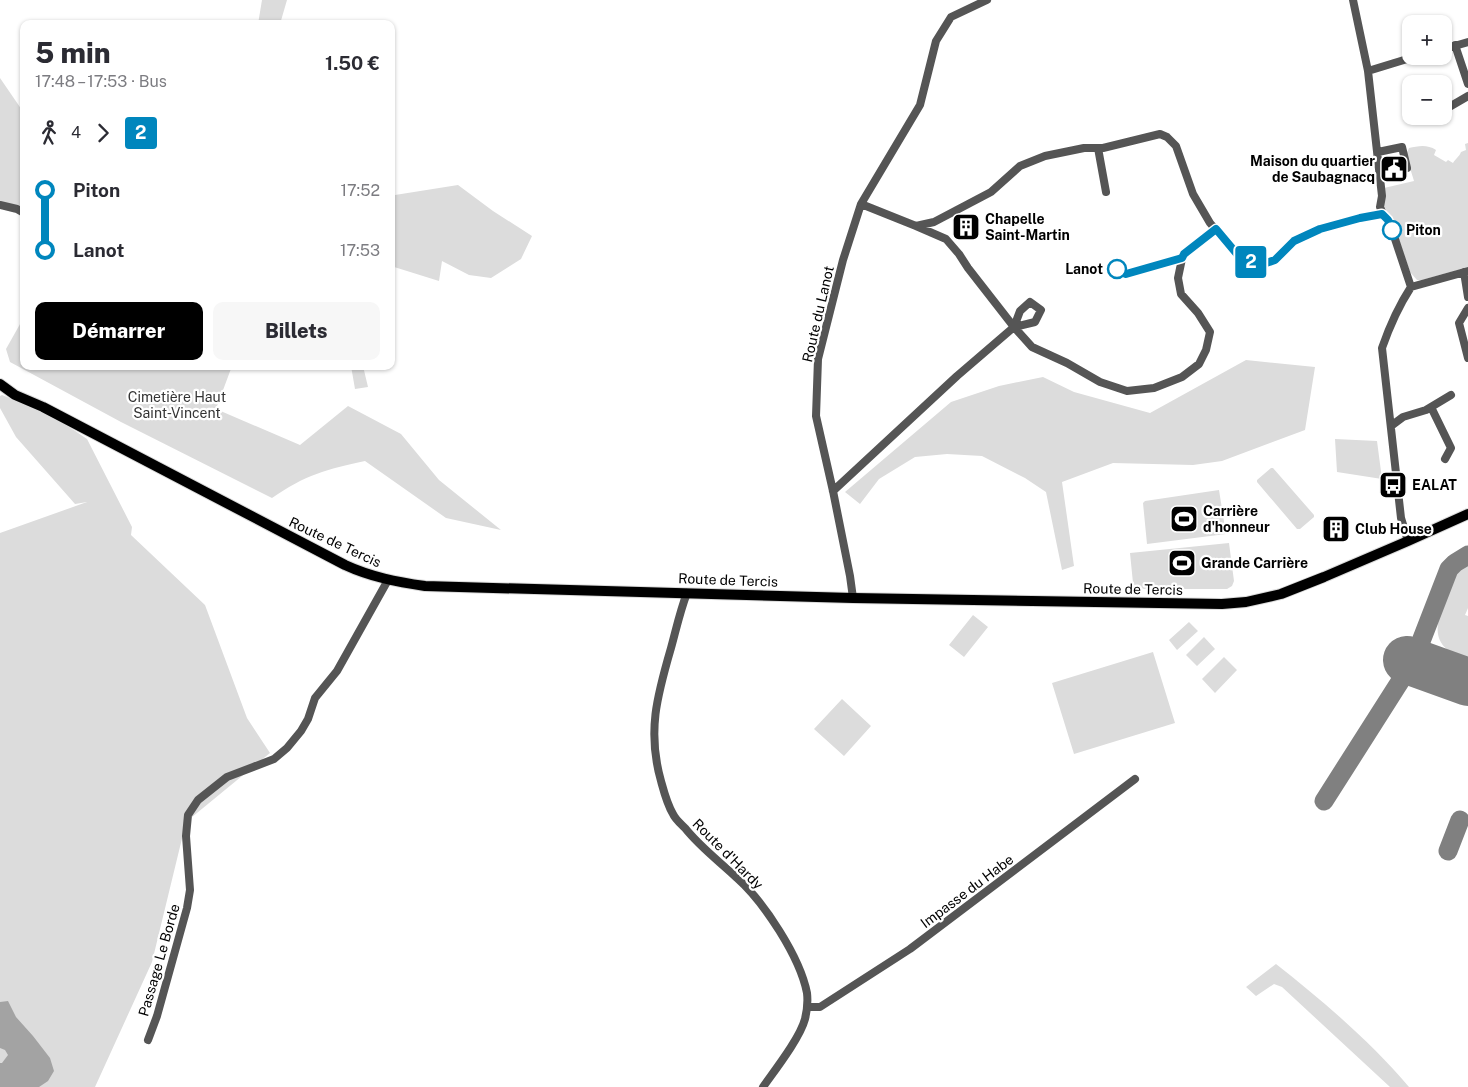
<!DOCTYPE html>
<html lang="fr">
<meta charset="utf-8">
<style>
body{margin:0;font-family:"Public Sans",sans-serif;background:#f7f7f7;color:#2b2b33;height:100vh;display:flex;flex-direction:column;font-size:19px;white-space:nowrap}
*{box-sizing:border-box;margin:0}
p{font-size:16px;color:#7c7c81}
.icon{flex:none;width:28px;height:28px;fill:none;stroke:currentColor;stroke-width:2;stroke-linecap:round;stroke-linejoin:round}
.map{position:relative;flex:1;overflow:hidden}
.sheet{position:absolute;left:20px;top:20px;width:375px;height:350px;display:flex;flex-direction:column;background:#fff;border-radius:10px;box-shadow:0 1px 4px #0004}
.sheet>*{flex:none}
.badge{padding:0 10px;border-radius:4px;font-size:18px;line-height:32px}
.controls{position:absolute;left:1402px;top:15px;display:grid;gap:10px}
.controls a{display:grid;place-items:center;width:50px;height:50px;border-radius:10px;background:#fff;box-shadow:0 1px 4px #0004;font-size:25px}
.map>.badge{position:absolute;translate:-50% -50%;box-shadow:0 0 0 2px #fff}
.legs{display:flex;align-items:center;gap:8px;height:55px;padding:0 15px;font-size:16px}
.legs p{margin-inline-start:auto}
.head{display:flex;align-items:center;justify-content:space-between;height:85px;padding:0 15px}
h1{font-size:28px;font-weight:800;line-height:38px}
.action{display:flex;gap:10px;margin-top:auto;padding:10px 15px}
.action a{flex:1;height:58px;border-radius:10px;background:#000;color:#fff;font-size:20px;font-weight:800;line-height:58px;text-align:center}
.action a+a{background:#f7f7f7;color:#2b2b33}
ul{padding:0 15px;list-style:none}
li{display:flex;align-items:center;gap:18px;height:60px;font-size:19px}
li i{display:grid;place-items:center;width:8px;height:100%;margin:0 6px;background:currentColor}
li i::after{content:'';width:12px;height:12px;margin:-6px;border:4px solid;border-radius:50%;background:#fff}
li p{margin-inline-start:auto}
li:first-child i{background:linear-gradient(#0000 50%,currentColor 0)}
li:last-child i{background:linear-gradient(currentColor 50%,#0000 0)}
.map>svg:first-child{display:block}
</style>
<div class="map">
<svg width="1468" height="1087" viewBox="0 0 1468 1087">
<rect width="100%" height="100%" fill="#fff"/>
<path fill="#dcdcdc" d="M262 0H287L280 24H258Z
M0 78 24 113V213L0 205Z
M1468 143V267L1422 280H1417L1410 272 1391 218 1383 211 1384 188 1414 181 1406 155 1409 148C1418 146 1427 144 1436 150L1434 155 1446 162 1448 160 1453 163C1456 158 1459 157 1461 152L1466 150 1465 144Z
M458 185 493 211 532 236 521 259 491 278 469 275 442 261 439 281 391 266V194L395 195Z
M24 317V366H232L216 409 300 445 348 406 401 434 439 480 501 530 446 518 365 461C327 469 305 475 272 498L121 422 10 362 6 349Z
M1246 360 1315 367 1305 430 1222 461 1193 465 1113 463 1062 482 1074 566 1062 570 1046 492 1025 478 982 456 947 454 915 457 879 479 860 504 845 492 951 402 999 386 1043 377 1074 392 1150 413Z
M351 366H363L368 387 355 389Z
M2 395 50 414 87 439 132 527 131 535 205 605 247 718 270 753 186 822 152 962 95 1087H0V533L87 502 75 504 16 437 0 408V396Z
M1335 439 1377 441 1382 479 1337 472Z
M1271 468H1273L1314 515V517L1300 529H1297L1257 482V480Z
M1219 490 1226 534 1147 544 1143 503 1145 501Z
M1229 543 1234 581 1232 586 1227 589H1144L1135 586 1133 583 1130 553Z
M1468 563V608L1465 615 1468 616V660C1447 652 1433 644 1439 618L1456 571Z
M973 615 988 627 964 657 949 645Z
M1189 622 1198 631 1177 650 1169 640Z
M1204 637 1215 649 1197 666 1186 655Z
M1153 652 1175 723 1074 754 1052 683Z
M1224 657 1237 670 1215 693 1202 679Z
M842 699 871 726 844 756 814 729Z
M1276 964C1323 1001 1370 1041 1409 1087H1390L1282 987 1274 984 1256 996 1246 987Z"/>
<path fill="#a3a3a3" d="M8 1001 16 1017 33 1036 50 1058 54 1071 48 1081 39 1087H0V1063H2L8 1055 5 1050 0 1048V1002Z"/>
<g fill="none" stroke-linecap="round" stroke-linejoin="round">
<path stroke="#808080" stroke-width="19" d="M1443 672C1431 667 1416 665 1418 649L1449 569 1455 563 1468 555
M1324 801 1401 680
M1448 851 1460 820"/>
<path stroke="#808080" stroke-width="48" d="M1407 660 1468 682"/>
<defs>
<path id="major" d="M0 384 15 395 43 407 345 565C371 577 397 582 425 586L853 598 1222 604 1246 602 1281 594 1324 577 1408 541 1468 514"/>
</defs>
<use href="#major" stroke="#dbdbdb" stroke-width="12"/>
<path stroke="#555" stroke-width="8" d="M1353 0 1368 71 1382 196 1380 207 1383 214 1388 220 1392 230 1411 287
M1455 45 1468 84
M1444 49 1468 42
M1368 71 1417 56
M1444 110 1468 96
M1417 116 1425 120 1434 116
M1098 148 1106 192
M1378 152 1402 147 1407 168
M861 204 916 226 934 222 991 192 1020 166 1045 156 1084 148H1103L1160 134 1167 137 1176 146 1193 194 1210 223 1242 260 1260 265 1275 260 1293 241 1320 229 1360 218 1383 214
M0 205 17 209 24 213
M916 226 946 239 959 254 968 268 1014 327 1035 322 1041 310 1030 302 1020 311 1014 327
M1464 272 1468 297
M1411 287 1468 271
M1468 308 1459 323 1468 358
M1431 407 1451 448 1445 459
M1391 426 1403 417 1426 410 1451 395
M833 491 957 376 1014 327 1032 347 1067 363 1100 382 1127 391 1154 388 1182 377 1199 364 1206 350 1210 332 1198 313 1181 294 1178 278 1183 254 1215 229
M1408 541 1401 518 1382 348C1390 325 1398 307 1411 287
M687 593C680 611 676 630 671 648 657 696 647 732 661 781 664 792 667 804 673 814 675 819 681 824 685 828 700 847 719 861 737 878 764 902 800 957 807 993 808 1002 807 1011 805 1019 800 1038 775 1070 763 1087
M853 598 850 576 833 491 816 416 818 359 843 260 861 204 920 105 936 41 951 17 987 0
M807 1007H820L910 949 1135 779
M148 1040 157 1016 187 908 190 890 186 836 188 815 198 800 227 777 274 759 287 748 301 731 308 719 315 698 337 671 388 580"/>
<use href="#major" stroke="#000" stroke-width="10"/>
</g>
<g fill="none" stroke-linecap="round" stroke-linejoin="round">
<defs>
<path id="line-1" d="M1117 269 1121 272 1126 274 1182 258 1184 254 1216 229 1242 260 1260 265 1275 260 1294 241 1320 229 1360 218 1382 214 1388 220 1392 230"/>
</defs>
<use href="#line-1" stroke="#fff" stroke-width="11"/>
<use href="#line-1" stroke="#0086bd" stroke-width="8"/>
</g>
<defs>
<symbol id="civic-square" viewBox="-11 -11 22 22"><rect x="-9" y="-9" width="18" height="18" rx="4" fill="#000" stroke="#fff"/><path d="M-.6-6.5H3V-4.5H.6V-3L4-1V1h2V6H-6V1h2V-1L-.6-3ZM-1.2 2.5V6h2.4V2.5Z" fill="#fff"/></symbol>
<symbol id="building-square" viewBox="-11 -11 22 22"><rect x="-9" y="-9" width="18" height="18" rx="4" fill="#000" stroke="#fff"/><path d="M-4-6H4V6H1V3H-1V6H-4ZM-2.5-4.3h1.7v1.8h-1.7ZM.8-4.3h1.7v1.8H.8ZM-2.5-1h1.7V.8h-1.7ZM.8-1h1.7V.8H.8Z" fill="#fff"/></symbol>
<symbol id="bus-square" viewBox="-11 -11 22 22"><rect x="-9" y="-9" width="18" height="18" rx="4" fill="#000" stroke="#fff"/><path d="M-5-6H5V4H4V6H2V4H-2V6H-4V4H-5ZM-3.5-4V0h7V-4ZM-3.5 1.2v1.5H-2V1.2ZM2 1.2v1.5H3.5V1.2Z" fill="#fff"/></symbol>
<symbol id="stadium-square" viewBox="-11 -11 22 22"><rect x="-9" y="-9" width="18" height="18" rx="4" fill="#000" stroke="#fff"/><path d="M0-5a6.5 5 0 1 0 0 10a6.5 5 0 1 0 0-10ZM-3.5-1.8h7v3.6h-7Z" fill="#fff"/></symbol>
</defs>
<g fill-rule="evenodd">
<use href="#civic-square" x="1378" y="153" width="32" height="32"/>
<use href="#building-square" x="950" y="211" width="32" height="32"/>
<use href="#bus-square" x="1377" y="469" width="32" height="32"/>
<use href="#stadium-square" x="1168" y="503" width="32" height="32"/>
<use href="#building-square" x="1320" y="513" width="32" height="32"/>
<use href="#stadium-square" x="1166" y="547" width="32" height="32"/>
</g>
<g fill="#fff" stroke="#0086bd" stroke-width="2.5">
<circle cx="1392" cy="230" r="9"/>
<circle cx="1117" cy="269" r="9"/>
</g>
<g text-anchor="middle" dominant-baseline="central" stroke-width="4.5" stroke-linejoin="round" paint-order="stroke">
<g font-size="14" font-weight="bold" fill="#000" stroke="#fff" text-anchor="start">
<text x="1375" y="161" text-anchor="end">Maison du quartier<tspan x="1375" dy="16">de Saubagnacq</tspan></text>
<text x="985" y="219">Chapelle<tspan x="985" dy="16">Saint-Martin</tspan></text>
<text x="1412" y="485">EALAT</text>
<text x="1203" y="511">Carrière<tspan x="1203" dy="16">d'honneur</tspan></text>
<text x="1355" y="529">Club House</text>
<text x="1201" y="563">Grande Carrière</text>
</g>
<g font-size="14" font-weight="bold" fill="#000" stroke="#fff" text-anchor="start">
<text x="1406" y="230">Piton</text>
<text x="1103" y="269" text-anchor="end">Lanot</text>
</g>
<g font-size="14" fill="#000" stroke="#fff">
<text transform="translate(818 314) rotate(-77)">Route du Lanot</text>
<text transform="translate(335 542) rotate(25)">Route de Tercis</text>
<text transform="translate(728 580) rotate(2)">Route de Tercis</text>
<text transform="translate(1133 589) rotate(1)">Route de Tercis</text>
<text transform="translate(728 854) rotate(45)">Route d'Hardy</text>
<text transform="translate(967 891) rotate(-37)">Impasse du Habe</text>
<text transform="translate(159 960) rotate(-74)">Passage Le Borde</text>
</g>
<g font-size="14" fill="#333" stroke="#fff">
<text x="177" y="397">Cimetière Haut<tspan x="177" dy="16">Saint-Vincent</tspan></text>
</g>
</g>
</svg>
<div class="controls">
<a>+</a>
<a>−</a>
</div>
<b class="badge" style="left:1251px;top:262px;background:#0086bd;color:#fff">2</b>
<section class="sheet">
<div class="head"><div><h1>5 min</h1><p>17:48 – 17:53 · Bus</p></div><b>1.50 €</b></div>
<div class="legs"><svg class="icon" aria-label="walk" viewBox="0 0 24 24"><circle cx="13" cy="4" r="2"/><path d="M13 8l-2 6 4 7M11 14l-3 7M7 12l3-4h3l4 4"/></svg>4<svg class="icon" aria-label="forward" viewBox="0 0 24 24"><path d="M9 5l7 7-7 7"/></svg><b class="badge" style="background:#0086bd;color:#fff">2</b></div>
<ul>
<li><i style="color:#0086bd"></i><b>Piton</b><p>17:52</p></li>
<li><i style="color:#0086bd"></i><b>Lanot</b><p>17:53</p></li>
</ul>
<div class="action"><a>Démarrer</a><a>Billets</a></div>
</section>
</div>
